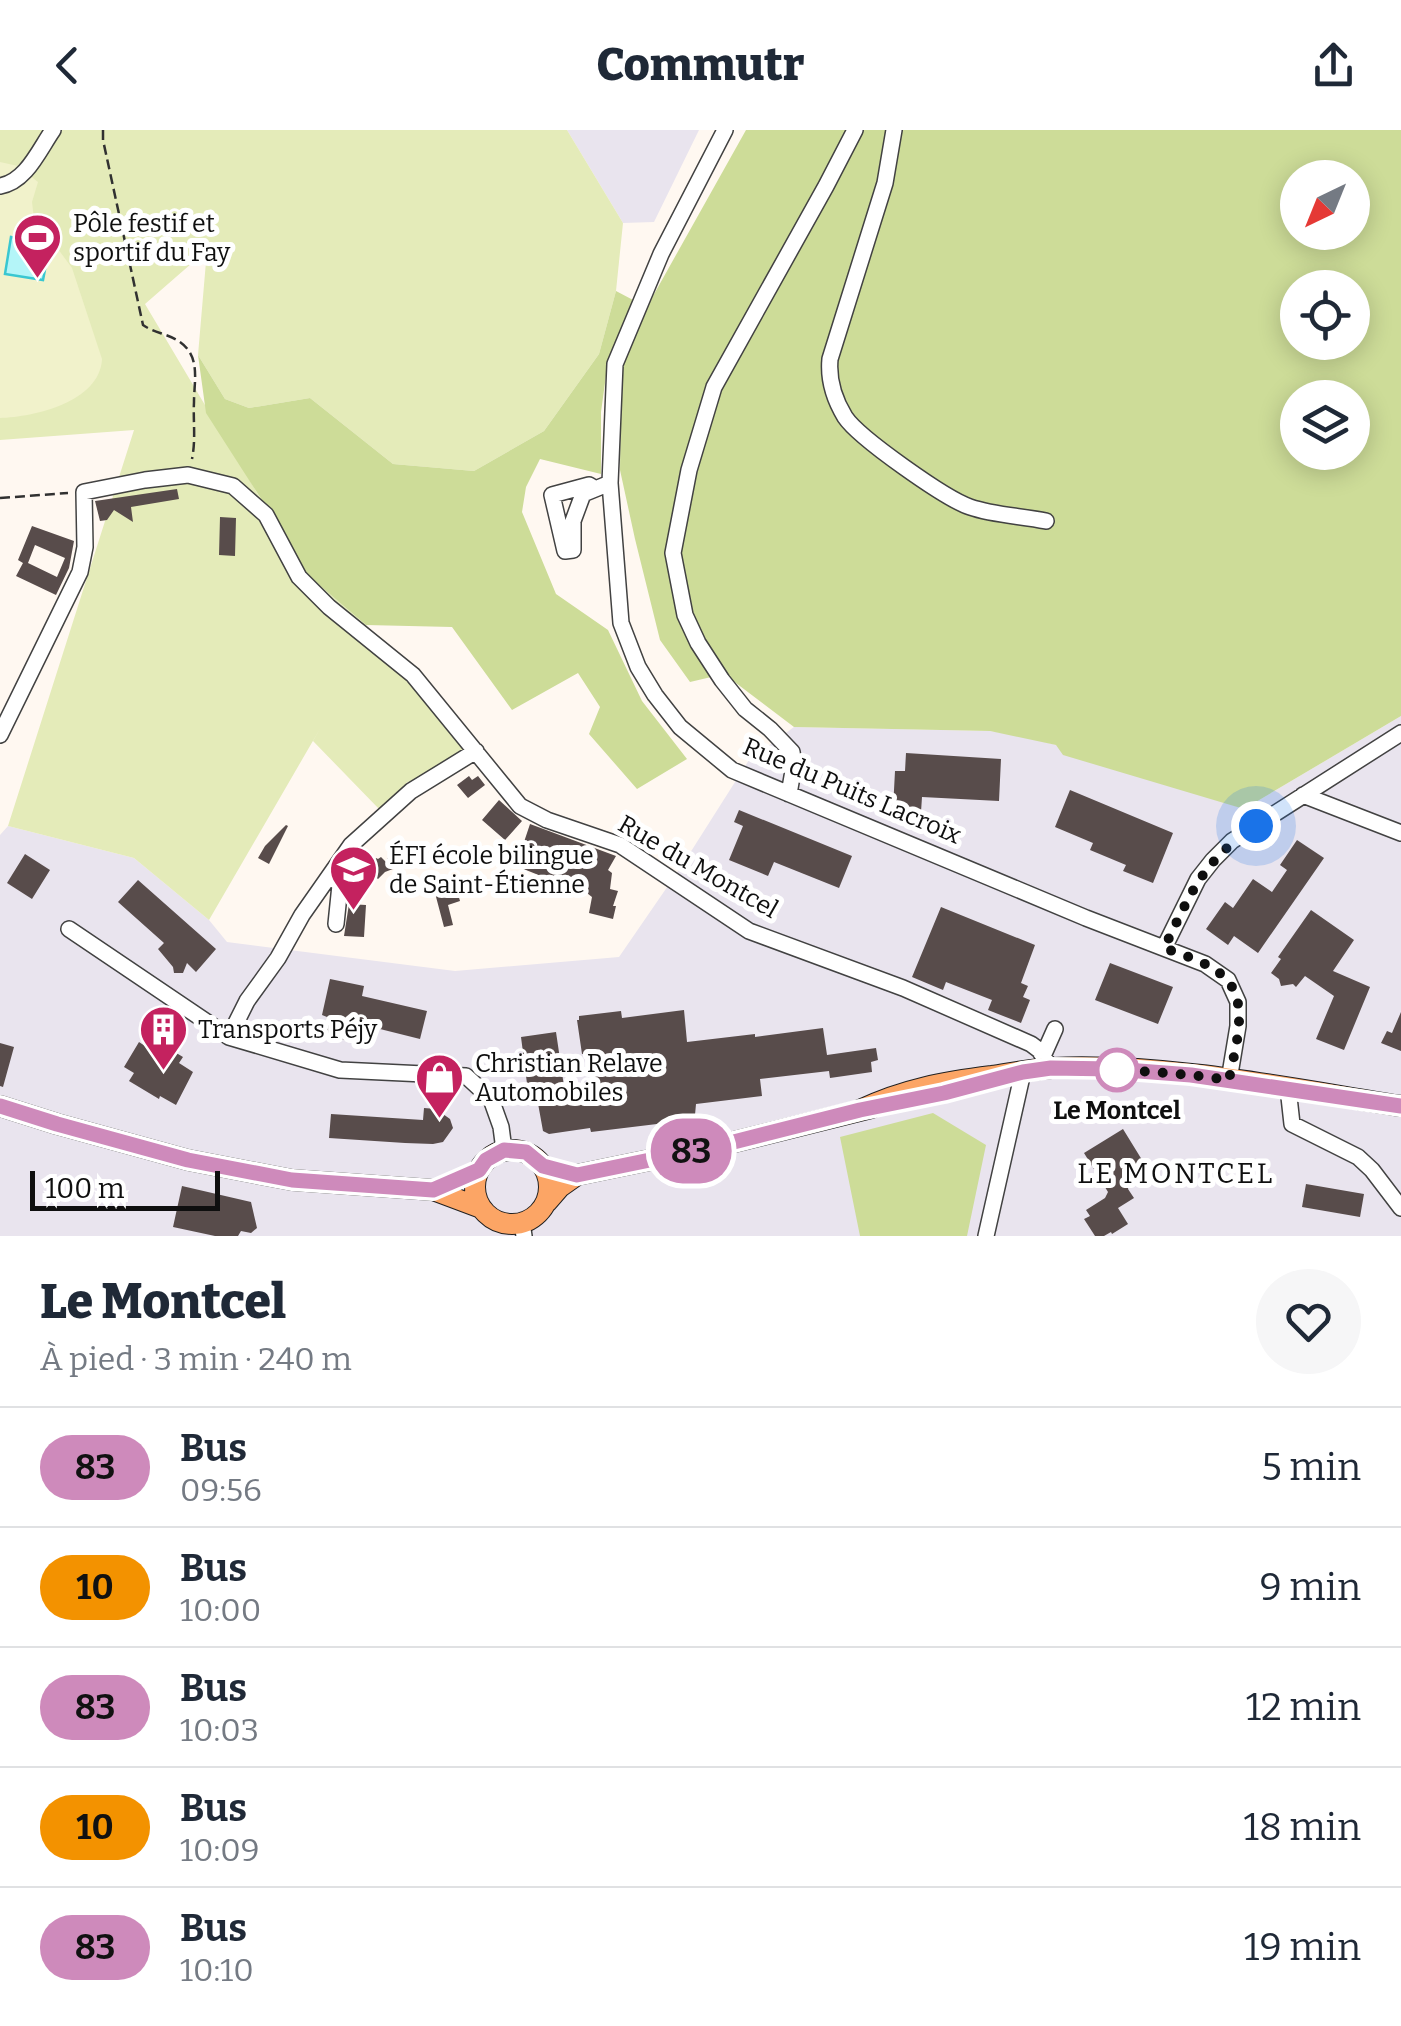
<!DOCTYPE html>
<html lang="fr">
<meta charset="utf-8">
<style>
body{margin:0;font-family:Bitter,serif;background:#f6f6f7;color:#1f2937;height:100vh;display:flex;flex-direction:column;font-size:38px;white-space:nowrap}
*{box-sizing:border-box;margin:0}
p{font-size:32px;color:#747a83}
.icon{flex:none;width:55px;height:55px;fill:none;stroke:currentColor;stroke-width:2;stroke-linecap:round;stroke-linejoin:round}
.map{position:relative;height:1106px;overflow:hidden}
.details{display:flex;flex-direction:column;background:#fff;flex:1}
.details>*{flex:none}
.badge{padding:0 20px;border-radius:32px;font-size:35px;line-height:65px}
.needle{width:65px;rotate:223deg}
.buttons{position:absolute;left:1280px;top:30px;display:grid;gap:20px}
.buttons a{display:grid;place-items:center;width:90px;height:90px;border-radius:50%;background:#fff;box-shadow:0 5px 25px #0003;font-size:50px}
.scale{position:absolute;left:30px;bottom:25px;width:190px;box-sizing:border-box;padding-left:10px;border:5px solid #0f0f0f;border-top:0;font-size:28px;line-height:35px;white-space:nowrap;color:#0f0f0f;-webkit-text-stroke:8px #fff;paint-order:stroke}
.you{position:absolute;width:50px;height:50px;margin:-25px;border:8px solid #fff;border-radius:50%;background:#1a73e8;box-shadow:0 0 0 15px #1a73e833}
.map>.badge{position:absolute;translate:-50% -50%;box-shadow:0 0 0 5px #fff}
.round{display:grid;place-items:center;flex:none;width:105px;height:105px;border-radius:52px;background:#f6f6f7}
.head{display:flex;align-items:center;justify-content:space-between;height:170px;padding:0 40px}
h1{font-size:48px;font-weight:800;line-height:75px}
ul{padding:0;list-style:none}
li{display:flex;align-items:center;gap:30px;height:120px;padding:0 40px;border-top:2px solid #e0e1e3}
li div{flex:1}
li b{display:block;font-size:38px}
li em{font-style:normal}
li .badge{min-width:110px;font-weight:700;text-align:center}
header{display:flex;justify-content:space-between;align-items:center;height:130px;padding:0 40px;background:#fff;font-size:45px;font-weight:800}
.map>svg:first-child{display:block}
</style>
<header><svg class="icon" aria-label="back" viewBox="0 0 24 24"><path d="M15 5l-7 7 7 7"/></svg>Commutr<svg class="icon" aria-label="share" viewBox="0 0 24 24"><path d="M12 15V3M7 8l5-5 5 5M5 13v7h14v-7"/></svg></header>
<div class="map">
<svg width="1401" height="1106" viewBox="0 0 1401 1106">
<rect width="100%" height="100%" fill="#fff8f1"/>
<path fill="#e9e4ee" d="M567 0H699L654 92 623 93Z
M1401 586V1106H0V705L8 696 134 728 209 790 227 812 455 841 619 827 683 734 749 630 794 597 990 601 1022 606 1056 615 1244 679Z"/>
<path fill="#e4ebb9" d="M0 0H567L623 93 616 161 599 224 544 301 474 341 393 334 310 268 249 278 225 269 198 225 207 120 145 174 304 442 366 495 379 510 400 543 427 571 466 621 419 651 407 652 404 658 380 680 313 611 321 597 209 790 134 728 8 696 134 300 0 310Z"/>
<path fill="#cddc98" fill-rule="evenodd" d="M746 0H1401V586L1244 679 1063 625 1056 615 990 601 794 597 724 544 690 552 660 510 635 409 620 340 621 234 653 166ZM1298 48H1352V102H1298ZM1298 158H1352V212H1298ZM1298 268H1352V322H1298Z
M616 161 635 171 608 231 601 282V344L540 329 526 357 522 382 556 464 608 500 642 571 687 629 637 659 589 604 600 577 578 543 512 580 452 497 366 495 304 442 265 375 206 283 198 225 225 269 249 278 310 268 393 334 474 341 544 301 599 224Z
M933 983 986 1015 967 1106H860L840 1007Z"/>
<path fill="#f1f2cb" d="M0 32 18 36 38 52 32 72 34 89 40 102 58 119 72 138 102 229C100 272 34 287 0 288Z"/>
<path fill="#b4f5f8" stroke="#39c7d1" stroke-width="2.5" d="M11 107 50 113 43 150 5 144Z"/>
<path fill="#584c4b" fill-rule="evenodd" d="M177 359 179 369 131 377 133 392 114 380 107 390 100 391 95 371Z
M220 387 236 388 235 426 219 425Z
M32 396 74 411 69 438 56 465 16 446 23 433 18 430ZM35 415 65 428 57 447 28 433Z
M906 623 1001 629 999 671 922 667 921 682H914L913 687 893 679 895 641H905Z
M469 646 472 650 478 646 485 655 468 668 457 655Z
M1070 660 1173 703 1153 753 1123 741 1126 735 1090 720 1093 713 1055 697Z
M499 670 522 691 505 710 482 690Z
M739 680 852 726 839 758 774 732 768 746 729 730 743 696 734 692Z
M530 694 616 726 608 740 612 743 610 759 618 761 613 776H616L613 789 589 783 592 767 583 760V757L552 746H541L516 736Z
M286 695 288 696 269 734 258 728 265 716Z
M1297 710 1324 728 1258 823 1234 806 1228 815 1206 799 1225 772 1233 778 1253 749 1272 762 1287 740 1280 735Z
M392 719 393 722 399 720 403 731 397 733 398 737 385 742 378 749 367 739 376 728 378 729 381 727 386 732Z
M25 724 50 740 32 769 7 753Z
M138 750 216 819 196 842 187 833 183 843H174L173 837 158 819 164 813 118 772Z
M456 757 460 771 448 775 453 795 444 797 435 763Z
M349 774 366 775 364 807 344 806Z
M941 777 1035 815 1021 853 1028 856 1023 867 1030 870 1021 893 988 880 992 870 946 852 943 860 912 847Z
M1311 780 1354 810 1333 841 1370 857 1344 920 1316 909 1334 866 1305 846 1296 857 1293 854 1281 856 1279 849 1271 843 1281 829 1278 827Z
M1110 833 1173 857 1158 894 1095 870Z
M330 849 364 856 362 866 427 881 420 909 356 893 352 912 323 905 327 887 322 885Z
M684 880 687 912 755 904V907L823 898 827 925 876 918 878 930 871 932 872 942 830 948 829 941 760 949 762 966 696 974 695 985 690 990 591 1002 590 998 549 1004 543 1001 537 968 529 969 521 907 556 902 565 963 576 962V967L595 965 590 923 582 924 577 890H579V886L621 881 622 888Z
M1401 882V921L1381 913 1387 901 1392 903Z
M153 909 183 927 179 933 193 942 176 975 160 966 159 969 129 951 134 943 124 937 139 912 148 918Z
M0 913 14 917 3 957 0 956Z
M424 978 436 979 450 989 453 998 443 1012 433 1014 405 1013 329 1008 331 984 423 990Z
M1123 999 1147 1038 1130 1049 1128 1059 1134 1068 1118 1078 1128 1094 1112 1104 1111 1102 1104 1106H1095L1084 1089 1090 1086 1086 1080 1105 1068 1108 1062 1084 1023Z
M1306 1054 1364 1064 1360 1087 1302 1077Z
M182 1056 251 1072 257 1098 251 1103 241 1101 238 1106H215L173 1097Z"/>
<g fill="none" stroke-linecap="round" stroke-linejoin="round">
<defs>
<path id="minor" d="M725 0 661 124 615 234 610 353 621 493 638 537 655 565 680 597 732 640 1086 788 1205 834 1228 850 1238 872V896L1229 950
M894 0 885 53 830 229C828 250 834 269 845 287 859 308 946 369 970 377 993 385 1021 386 1046 391
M0 56C26 52 39 20 53 0
M594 358 589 355 552 365 565 421 573 420V391L583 364 610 353
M0 605 80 442 85 417 84 362 145 350 188 345 233 356 266 385 299 447 329 477 413 545 520 676 547 690 620 715 749 801 903 858 1031 914 1039 920 1051 938
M789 664 794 635 792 622 770 599 745 579 722 550 698 513 685 485 673 423 689 340 714 257 826 56 855 0
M1303 665 1401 703
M330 745 340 755 336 794
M69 799 229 907 340 940 466 946 491 969 501 997 504 1020
M1164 818 1198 749 1213 730 1232 711 1401 603
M229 907 247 871 278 828 302 785 351 715 411 661 476 621
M1043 926 1055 899
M1288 958 1292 994 1358 1027 1372 1040 1401 1078
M522 1093 524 1106
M986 1106 1023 942"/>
<path id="major" d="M0 976 57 994 188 1030 292 1050 433 1060 481 1078
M860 980C904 959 944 952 992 946 1012 943 1032 939 1052 938 1167 933 1288 958 1401 976
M475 1057a37 37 0 1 1 74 0a37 37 0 1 1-74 0Z
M547 1072 560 1057 577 1045 718 1016 871 978"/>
</defs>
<use href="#minor" stroke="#424242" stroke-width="18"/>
<use href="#major" stroke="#202020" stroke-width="22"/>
<path stroke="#313131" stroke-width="2.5" stroke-dasharray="10 5" stroke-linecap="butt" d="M103 0V10L143 195C154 203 169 204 180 212 201 227 194 251 194 272 193 292 196 309 192 329
M0 368 68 363"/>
<use href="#minor" stroke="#fff" stroke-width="15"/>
<use href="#major" stroke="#fca565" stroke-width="20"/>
</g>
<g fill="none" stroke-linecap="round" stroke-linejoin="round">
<defs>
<path id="line" d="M0 976 57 994 188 1030 292 1050 433 1060 479 1040 486 1030 504 1020 526 1022 543 1036 577 1045 718 1016 860 980 944 963 1023 942 1051 938 1113 939 1191 945 1401 976"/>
</defs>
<use href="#line" stroke="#fff" stroke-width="22"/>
<use href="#line" stroke="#ce8abb" stroke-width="15"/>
<path stroke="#0f0f0f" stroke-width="10" stroke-dasharray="0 18" d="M1117 940 1113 939 1191 945 1229 950C1234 921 1250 876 1227 850 1212 833 1185 826 1164 818 1192 762 1201 732 1256 696"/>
</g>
<defs>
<symbol id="stadium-pin" viewBox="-11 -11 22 30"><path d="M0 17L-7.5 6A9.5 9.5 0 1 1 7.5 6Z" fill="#c4225f" stroke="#fff"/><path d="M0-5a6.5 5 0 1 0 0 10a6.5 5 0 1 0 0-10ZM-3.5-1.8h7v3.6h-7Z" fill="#fff"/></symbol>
<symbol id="school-pin" viewBox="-11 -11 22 30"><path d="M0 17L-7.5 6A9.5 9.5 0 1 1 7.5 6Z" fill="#c4225f" stroke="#fff"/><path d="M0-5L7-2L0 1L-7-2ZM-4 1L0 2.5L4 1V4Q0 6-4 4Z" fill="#fff"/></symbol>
<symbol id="building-pin" viewBox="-11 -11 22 30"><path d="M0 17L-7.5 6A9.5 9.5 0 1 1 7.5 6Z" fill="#c4225f" stroke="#fff"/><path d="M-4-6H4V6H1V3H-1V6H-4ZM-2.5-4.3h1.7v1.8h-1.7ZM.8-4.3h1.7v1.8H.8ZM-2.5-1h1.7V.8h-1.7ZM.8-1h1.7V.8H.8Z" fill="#fff"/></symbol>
<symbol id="shop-pin" viewBox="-11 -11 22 30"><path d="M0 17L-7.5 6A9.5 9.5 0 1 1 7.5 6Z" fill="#c4225f" stroke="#fff"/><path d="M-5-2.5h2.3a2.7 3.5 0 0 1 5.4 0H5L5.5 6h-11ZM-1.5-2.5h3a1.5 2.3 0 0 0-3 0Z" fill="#fff"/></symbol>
</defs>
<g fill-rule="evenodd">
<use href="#stadium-pin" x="10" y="80" width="55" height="75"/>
<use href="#school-pin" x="326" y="712" width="55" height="75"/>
<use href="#building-pin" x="136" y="872" width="55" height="75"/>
<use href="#shop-pin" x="412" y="920" width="55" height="75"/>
</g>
<circle fill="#fff" stroke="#ce8abb" stroke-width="5" cx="1117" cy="940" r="20"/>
<g text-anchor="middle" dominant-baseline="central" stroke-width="10" stroke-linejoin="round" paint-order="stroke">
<g font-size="25" fill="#0f0f0f" stroke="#fff" text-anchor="start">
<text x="73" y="94">Pôle festif et<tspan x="73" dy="29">sportif du Fay</tspan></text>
<text x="389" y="726">ÉFI école bilingue<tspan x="389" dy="29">de Saint-Étienne</tspan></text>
<text x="198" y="900">Transports Péjy</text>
<text x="475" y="934">Christian Relave<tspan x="475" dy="29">Automobiles</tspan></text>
</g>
<g font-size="25" fill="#0f0f0f" stroke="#fff">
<text transform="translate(852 661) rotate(23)">Rue du Puits Lacroix</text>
<text transform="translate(698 737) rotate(30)">Rue du Montcel</text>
</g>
<g font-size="25" font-weight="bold" fill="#0f0f0f" stroke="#fff">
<text x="1117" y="981">Le Montcel</text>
</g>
<g font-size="28" letter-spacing="2.5" fill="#0f0f0f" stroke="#fff">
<text x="1176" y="1043">LE MONTCEL</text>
</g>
</g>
</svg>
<div class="buttons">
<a><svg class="needle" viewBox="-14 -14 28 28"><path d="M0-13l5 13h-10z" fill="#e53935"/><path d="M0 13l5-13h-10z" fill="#747a83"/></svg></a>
<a><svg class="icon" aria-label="locate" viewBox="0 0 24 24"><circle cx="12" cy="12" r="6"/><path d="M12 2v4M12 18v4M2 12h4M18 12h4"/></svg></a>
<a><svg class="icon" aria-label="layers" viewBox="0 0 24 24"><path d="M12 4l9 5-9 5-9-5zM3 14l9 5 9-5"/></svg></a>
</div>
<div class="scale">100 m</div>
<div class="you" style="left:1256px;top:696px"></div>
<b class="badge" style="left:691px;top:1021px;background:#ce8abb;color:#111">83</b>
</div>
<section class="details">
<div class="head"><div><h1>Le Montcel</h1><p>À pied · 3 min · 240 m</p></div><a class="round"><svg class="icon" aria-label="heart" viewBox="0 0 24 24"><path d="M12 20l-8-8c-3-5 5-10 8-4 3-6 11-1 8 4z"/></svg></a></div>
<ul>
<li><span class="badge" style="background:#ce8abb;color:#111">83</span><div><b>Bus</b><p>09:56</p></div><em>5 min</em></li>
<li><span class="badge" style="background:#f39200;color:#111">10</span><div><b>Bus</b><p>10:00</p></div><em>9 min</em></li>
<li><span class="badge" style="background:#ce8abb;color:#111">83</span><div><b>Bus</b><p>10:03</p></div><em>12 min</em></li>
<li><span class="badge" style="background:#f39200;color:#111">10</span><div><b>Bus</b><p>10:09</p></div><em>18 min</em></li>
<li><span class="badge" style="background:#ce8abb;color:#111">83</span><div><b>Bus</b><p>10:10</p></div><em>19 min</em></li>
</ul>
</section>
